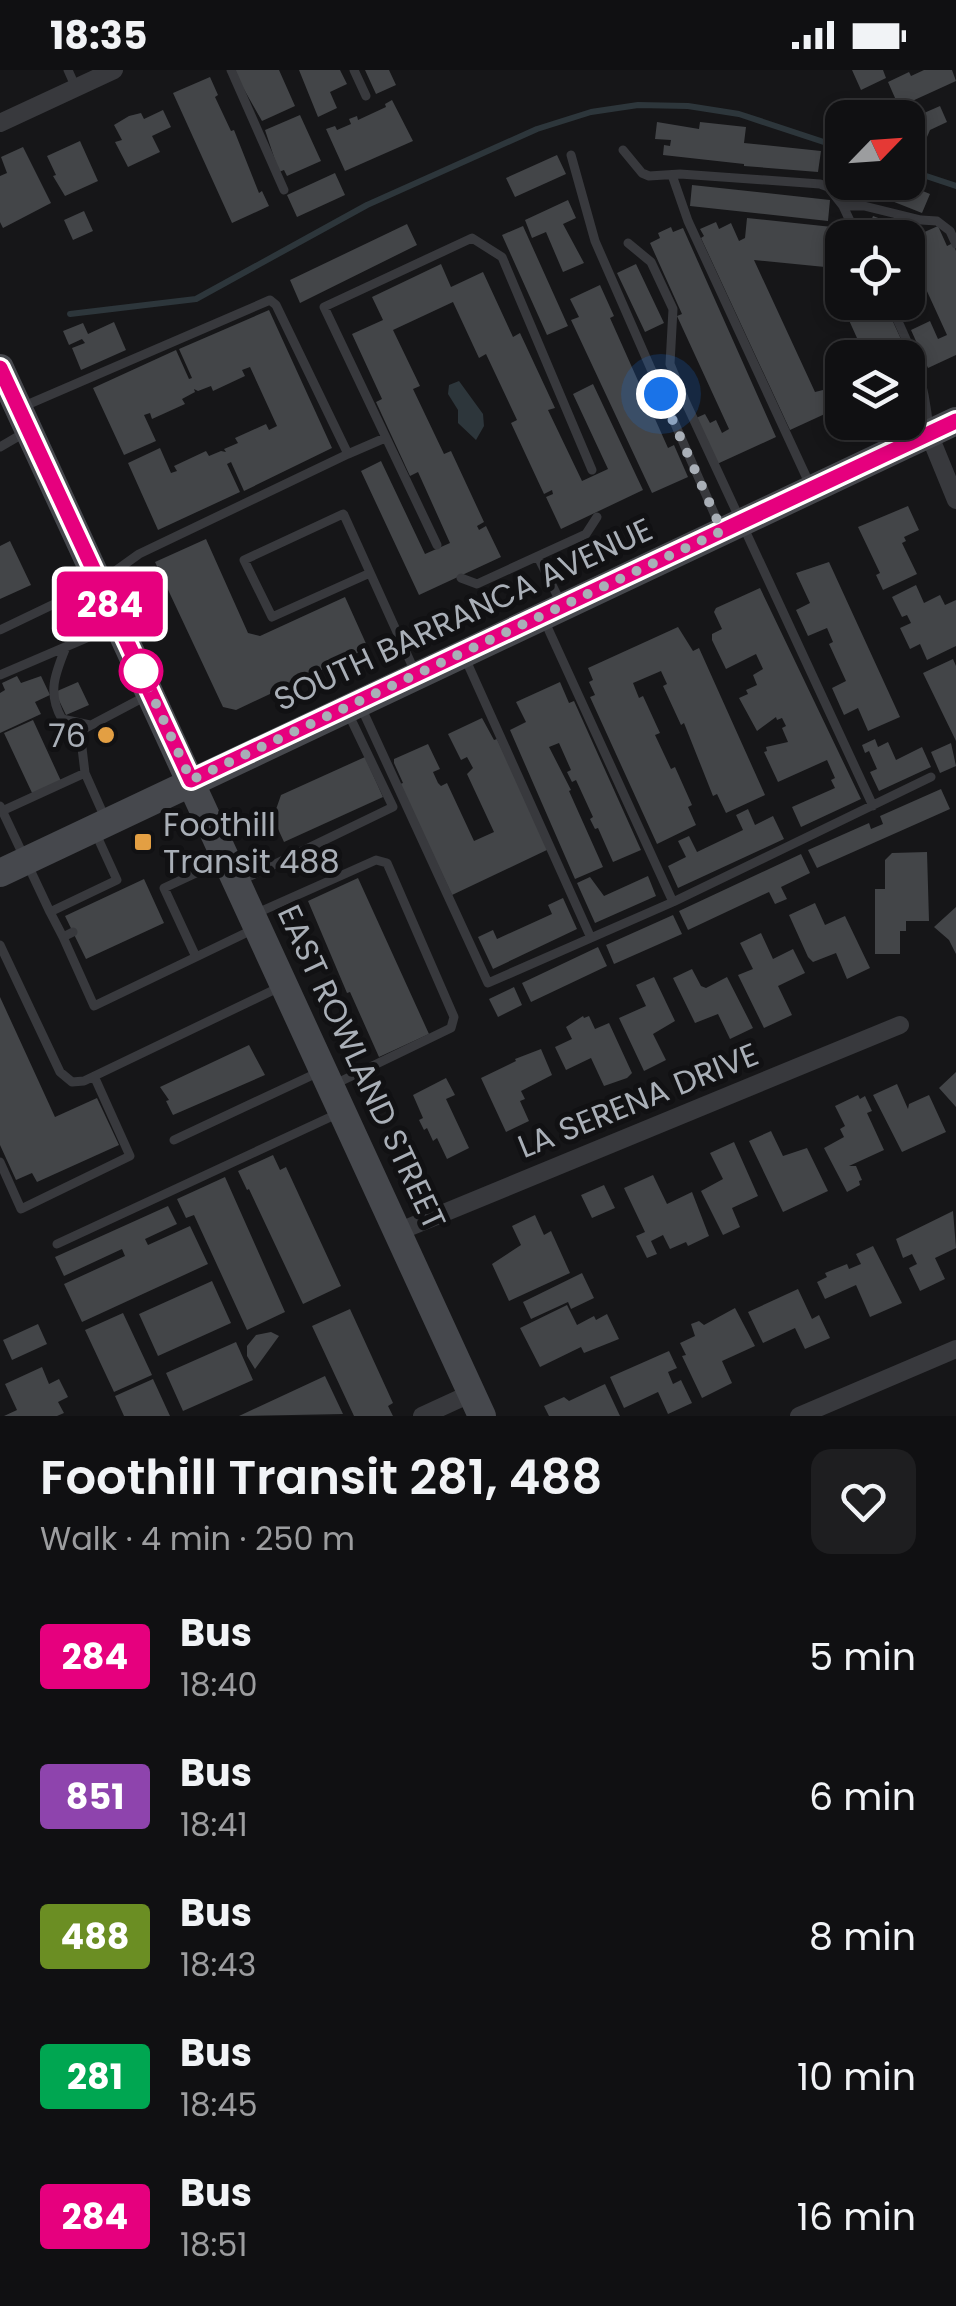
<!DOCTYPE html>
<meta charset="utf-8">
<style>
body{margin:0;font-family:Poppins,sans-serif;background:#1e1e20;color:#f1f3f6;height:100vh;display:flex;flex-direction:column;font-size:38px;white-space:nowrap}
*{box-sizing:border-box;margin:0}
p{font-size:32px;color:#9c9d9f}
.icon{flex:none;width:55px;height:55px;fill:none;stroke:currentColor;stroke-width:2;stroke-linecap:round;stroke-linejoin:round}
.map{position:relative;height:1346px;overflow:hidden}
.panel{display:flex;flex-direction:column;background:#101012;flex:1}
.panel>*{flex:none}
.badge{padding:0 20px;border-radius:8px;font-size:35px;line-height:65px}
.needle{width:65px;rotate:65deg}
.tools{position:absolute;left:825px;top:30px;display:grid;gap:20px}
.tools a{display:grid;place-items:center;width:100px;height:100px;border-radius:20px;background:#101012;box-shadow:0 5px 15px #0003,0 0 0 2px #303032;font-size:50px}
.you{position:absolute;width:50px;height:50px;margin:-25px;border:8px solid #fff;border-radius:50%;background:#1a73e8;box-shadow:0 0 0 15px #1a73e833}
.map>.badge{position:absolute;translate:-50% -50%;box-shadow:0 0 0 5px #fff}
.round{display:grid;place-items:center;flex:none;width:105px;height:105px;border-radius:20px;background:#1e1e20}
.overview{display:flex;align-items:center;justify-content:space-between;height:170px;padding:0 40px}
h1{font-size:48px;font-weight:600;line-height:75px}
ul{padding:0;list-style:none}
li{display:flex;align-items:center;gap:30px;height:140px;padding:0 40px}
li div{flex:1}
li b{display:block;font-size:38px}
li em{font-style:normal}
li .badge{min-width:110px;font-weight:700;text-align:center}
.status{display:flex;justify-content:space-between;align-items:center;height:70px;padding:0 50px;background:#101012;direction:ltr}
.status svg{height:28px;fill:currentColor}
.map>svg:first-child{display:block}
</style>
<div class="status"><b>18:35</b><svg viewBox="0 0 49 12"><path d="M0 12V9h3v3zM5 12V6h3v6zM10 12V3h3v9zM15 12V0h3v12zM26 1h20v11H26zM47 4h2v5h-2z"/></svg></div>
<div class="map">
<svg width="956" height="1346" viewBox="0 0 956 1346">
<rect width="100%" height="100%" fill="#161618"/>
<path fill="#2d363b" d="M459 311 483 344 484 356 476 370 458 353V340L448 324 449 315Z"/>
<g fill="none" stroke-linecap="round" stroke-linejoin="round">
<path stroke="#2d363b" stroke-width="6" d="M908 100 956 116
M70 244 196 229 367 135 537 59 591 42 638 35 688 36 739 44 842 78"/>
</g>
<path fill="#434548" d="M233 0H279L295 36 262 51Z
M299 0H340L347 14 330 22 337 38 318 47Z
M365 0H389L396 15 376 24Z
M852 0H883L886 8 861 20Z
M924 0H952L956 11 899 37 888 12 909 2 911 6Z
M210 7 218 25 215 27 231 61 234 60 259 123 262 121 269 136 232 153 173 23Z
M392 30 413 71 345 101 326 59 335 56 337 60 351 54 349 49 357 46 358 50 386 37 385 34Z
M940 36 947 52 930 60 927 67 908 59V50Z
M163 40 171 57 152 66 160 82 128 97 115 72 122 70 114 55 129 46 141 43 144 49Z
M300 45 321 91 287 106 284 100 279 102 265 60Z
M657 52 699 59 700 52 746 57 744 73 821 81 818 102 744 96V94L663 85 664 75 670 76 671 70 655 69Z
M80 71 98 111 65 126 53 106 56 105 47 86Z
M23 77 51 133 3 158 0 152V106L7 103 1 87Z
M557 85 566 104 515 127 506 108Z
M842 98V112H901L930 124 922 143 854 116 845 120 837 101Z
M335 103 345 125 297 147 287 125Z
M692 115 830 130 828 151 690 136Z
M568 130 576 148 563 154 584 193 563 202 546 162 532 168 525 150Z
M84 141 93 161 73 170 64 150Z
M873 146 920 164 938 156 947 176 953 173 956 181V285L928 298 911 260 930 251 938 269 947 265 915 195 908 209V168H874L876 164 867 161Z
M747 148 851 159 855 168H842V232H884L916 302 908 306V288H866L825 197 754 190 815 322 831 318 840 337 790 360 701 168 704 166 700 159 716 152 719 159 731 153 739 171 745 168Z
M407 154 417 175 300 233 290 210Z
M523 156 568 256 547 265 502 165Z
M671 157 673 162 683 158 776 367 717 394 696 348 705 344 710 353 716 350 722 363 729 359 677 246 682 244 650 173 660 168 658 163Z
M441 194 451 217 483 202 513 267 520 263 555 338 548 340 582 411 608 399 573 324 593 314 643 420 561 459 546 427 553 424 552 420 544 424 511 353 517 350 486 284 479 288 453 232 393 260 420 316 413 319 444 384 451 381 484 452 477 456 479 460 486 456 501 487 419 525 361 401 381 391 425 484 450 473 418 402 410 406 376 332 382 329 352 264 383 250 372 227Z
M636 194 664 253 645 262 617 203Z
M600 215 614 246 610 248 668 378 674 375 688 407 652 423 571 250 579 247 570 229Z
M269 240 332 378 244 421 231 392 227 394 240 422 158 460 128 393 160 378 171 403 177 401 174 396 206 381 209 386 221 381 226 382 224 379 238 373 235 368 266 354 269 360 277 356 250 297 242 300 245 306 213 321 211 316 198 321 194 319 195 322 182 329 185 334 152 349 150 343 144 345 156 371 124 385 93 318 176 280 189 309 192 308 179 279Z
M114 252 126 280 81 300 72 278 85 273 82 269 69 275 63 261 83 253 88 264Z
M908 436 919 460 904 467 906 471 902 473 917 504 883 520 876 505 880 503 858 457Z
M206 469 248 563 260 566 345 527 368 578 236 640 223 637 155 492Z
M10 471 31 515 0 529V476Z
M829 492 900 647 868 661 858 638 844 645 832 618 846 611 829 574 833 572 827 558 808 566 796 540 810 533 796 503Z
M916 515 924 533 940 525 945 535 956 530V576L927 590 920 574 910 579 900 558 911 553 907 545 902 547 892 527Z
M760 518 861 729 801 757 792 737 835 718 831 710 835 708 827 690 778 712 764 682 767 681 766 677 788 672 782 658 786 656 782 648 777 650 776 647 757 661 739 628 748 624 746 620 757 615 753 605 763 599 756 584 726 599 712 570V564L722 559 714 542 716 538Z
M678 557 693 581 699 578 765 725 726 743 717 724 713 726 684 653 681 655 663 616 667 614 661 601 633 613 639 628 643 626 660 663 655 665 671 699 675 697 692 735 688 737 696 755 657 774 590 627 595 625 589 612 593 610 588 598Z
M953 589 956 596V671L923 603Z
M17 606 21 613 41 606 50 625 35 632 41 644 0 663V623L5 620 2 613Z
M78 612 89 635 66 645 55 622Z
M560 612 569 633 574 631 641 780 613 792 598 758 595 759 590 749 593 747 576 710 572 712 567 702 571 700 559 673 549 677 571 720 569 721 603 797 575 809 510 660 526 652 516 632Z
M482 648 494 670 497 669 549 779 452 825 400 714 403 713 394 693V689L428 674 440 699 433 702 438 713 441 716 447 713 474 771 494 762 467 704 473 698 467 687 461 690 448 664Z
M33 650 61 711 33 725 4 663Z
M875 669 878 677 888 672 896 690 922 677 931 697 879 721 870 702 877 699 869 681 865 683 862 675Z
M951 673 956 696 940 703 931 682Z
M365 687 383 727 284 772 273 748 281 725Z
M941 719 950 739 817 798 808 780 869 753 871 759 883 754 880 746Z
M748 739 755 755 773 746 784 769 678 818 668 796 686 787 678 771 689 766 697 782 743 760 736 745Z
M927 782 929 851H906V861H900V884H875V819H885V790L892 783Z
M801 784 810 803 781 817 787 829 775 834 769 822 688 860 679 841Z
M648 806 656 826 595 853 577 813 590 807 604 826Z
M358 808 429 964 379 987 350 922 347 923 308 831Z
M144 809 164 853 86 889 65 846Z
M563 828 577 859 493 899 478 867 493 860 497 869 552 844 548 835Z
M815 833 825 855 845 846 870 898 847 909 836 883 813 892 808 887 789 845Z
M956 837V884L949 870 934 857Z
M673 845 682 864 614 894 606 875Z
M761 863 773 889 793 879 805 903 778 916 792 945 764 958 738 905 753 899 740 873Z
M598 877 607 896 531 932 522 913Z
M692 899 701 916 706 918 727 907 753 958 730 969 718 944 695 953 673 908Z
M654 907 675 951 653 964 666 990 644 1001 619 948 646 936 636 915Z
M514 917 522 935 498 947 489 929Z
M0 927 55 1047 97 1028 119 1075 37 1112 32 1103 16 1110 0 1075Z
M583 946 584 948 589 946 595 959 609 953 632 1003 627 1008 604 1016 591 988 566 1000 555 977 572 969 566 957Z
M249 975 265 1005 173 1045 166 1031 169 1030 160 1017Z
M541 979 552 1005 521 1021 525 1029 520 1031 529 1051 506 1062 481 1008 516 991 515 989Z
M956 1002V1037L939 1018Z
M446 1008 455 1025 446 1029 469 1078 447 1089 437 1068 433 1071 427 1058 424 1060 419 1050 423 1048 413 1025Z
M897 1014 908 1039 909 1034 929 1025 946 1062 902 1082 873 1025Z
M858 1025 860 1029 865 1026 872 1041 867 1043 884 1080 849 1096H856L862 1110 859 1111 860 1115 847 1122 824 1078 844 1067 840 1059 845 1056 835 1036Z
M771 1061 783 1086 807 1078 828 1121 783 1142 749 1071Z
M734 1072 758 1126 732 1138 740 1157 723 1165 701 1121 723 1109 710 1083Z
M273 1085 280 1100 286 1097 341 1216 303 1234 249 1119 247 1120 238 1101Z
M653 1105 667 1134 692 1122 709 1166 688 1176 686 1172 670 1179 663 1165 651 1171 657 1184 647 1188 636 1166 645 1162 624 1118Z
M225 1107 285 1242 247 1260 194 1145 186 1148 177 1129Z
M604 1115 615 1138 592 1148 581 1125Z
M168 1136 177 1154 145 1169 148 1175 190 1156 208 1194 82 1252 64 1214 125 1186 122 1179 64 1206 55 1187Z
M953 1141 956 1178 935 1188 945 1209 920 1221 909 1198 917 1194 912 1184 903 1188 896 1169Z
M535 1145 544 1165 551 1161 570 1203 509 1231 492 1194 521 1175 512 1156Z
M873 1176 902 1233 870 1247 856 1215 825 1229 817 1212 827 1207 825 1203 847 1194 849 1199 861 1194 856 1184Z
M582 1203 594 1228 571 1239 568 1232 531 1249 523 1232Z
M212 1211 231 1253 158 1286 139 1244Z
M798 1219 812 1249 819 1245 830 1268 805 1279 795 1258 763 1273 748 1242Z
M567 1235 577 1255 594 1246 596 1250 607 1244 619 1269 584 1283 581 1277 540 1297 520 1258Z
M735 1238 755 1276 722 1291 732 1313 702 1328 682 1286 686 1285 680 1273 695 1266 691 1254 699 1251 704 1255Z
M350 1239 393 1333 388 1336 393 1346H354L312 1256Z
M123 1243 152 1305 114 1322 85 1260Z
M38 1254 47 1274 12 1290 3 1270Z
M271 1262 279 1266 255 1299 247 1286V1276L256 1265Z
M236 1272 253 1310 183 1341 166 1303Z
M669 1281 677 1298 668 1302 673 1314 681 1310 692 1333 668 1344 658 1322 624 1338 610 1307Z
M42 1297 49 1314 59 1309 68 1327 58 1332 64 1343 57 1346H4L17 1340 5 1314Z
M325 1306 343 1344 239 1346Z
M153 1309 170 1346H124L115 1326Z
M605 1314 620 1346H549L544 1336 564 1327 569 1331Z"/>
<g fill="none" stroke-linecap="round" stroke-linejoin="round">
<path stroke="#38393d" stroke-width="9" d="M68 0 76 18
M231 0 284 120
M354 0 366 26
M623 80 642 103 649 106 680 104 820 114 828 117 843 136H864L921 150 937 151 950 161 956 174
M571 85 595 171 721 459
M672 105 688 151 811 417
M843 136 858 168
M628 173 651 192 673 239 670 294 686 333 873 736
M889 232C913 283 924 305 929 361
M0 377 24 363
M348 384 385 368
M437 475 324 237 472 168 502 187 592 400
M538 487 561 533
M370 503 272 547 244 490 343 444 344 445 415 602
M461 508 477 514 586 464 597 447
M545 552 673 832
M0 560 100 512 139 484 348 384 276 235 270 230 22 337
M66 577C55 604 47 623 62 649L90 655
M465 588 591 868
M0 605 112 557
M361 637 488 913 673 832 931 707
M0 736 50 842 117 810 96 764
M2 741 85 703
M105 748 85 703 80 661 148 625
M224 790 164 818 196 887 252 860
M240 811 393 737 348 643
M50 842 63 867 73 862
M255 844 376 790 387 793 454 947 451 958 333 1015
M63 867 94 936 196 887
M0 875 60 1002 72 1012 84 1011 282 916
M174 1070 317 1003
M0 1092 21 1139 130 1086 94 1006
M57 1174 337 1044"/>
<path stroke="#38393d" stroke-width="18" d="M0 53 114 0
M929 364 956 430
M400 1161 900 955
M422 1346 472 1323
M799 1346 956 1279"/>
<path stroke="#46484d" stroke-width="28" d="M0 298 482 1346
M0 803 956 351"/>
</g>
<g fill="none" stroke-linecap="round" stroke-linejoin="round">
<defs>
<path id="line" d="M0 298 191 710 956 351"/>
</defs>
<use href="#line" stroke="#fff" stroke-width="22"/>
<use href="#line" stroke="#e6007e" stroke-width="15"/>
<path stroke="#a9afb7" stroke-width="10" stroke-dasharray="0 18" d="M141 601 191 710 722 461 661 324"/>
</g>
<circle fill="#fff" stroke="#e6007e" stroke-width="5" cx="141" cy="601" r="20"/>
<g fill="#e39f43" stroke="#111113" stroke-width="4">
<circle cx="106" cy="665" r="10"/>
<rect x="133" y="762" width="20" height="20" rx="5"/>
</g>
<g text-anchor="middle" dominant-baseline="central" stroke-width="10" stroke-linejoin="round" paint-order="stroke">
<g font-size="32" fill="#a9afb7" stroke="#111113">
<text transform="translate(463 544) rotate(-25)">SOUTH BARRANCA AVENUE</text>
<text transform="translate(362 997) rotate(65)">EAST ROWLAND STREET</text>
<text transform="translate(638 1030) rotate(-22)">LA SERENA DRIVE</text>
</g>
<g font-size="32" fill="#a9afb7" stroke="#111113" text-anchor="end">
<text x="86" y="665">76</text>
<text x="163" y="754" text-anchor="start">Foothill<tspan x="163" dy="37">Transit 488</tspan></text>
</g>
</g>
</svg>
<div class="tools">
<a><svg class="needle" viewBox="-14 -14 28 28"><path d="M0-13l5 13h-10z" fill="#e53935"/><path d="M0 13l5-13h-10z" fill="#9c9d9f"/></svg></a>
<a><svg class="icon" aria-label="locate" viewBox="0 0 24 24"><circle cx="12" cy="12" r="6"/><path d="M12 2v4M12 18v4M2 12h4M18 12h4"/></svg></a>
<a><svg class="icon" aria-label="layers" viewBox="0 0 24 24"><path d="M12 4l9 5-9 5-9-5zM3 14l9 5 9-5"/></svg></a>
</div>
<div class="you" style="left:661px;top:324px"></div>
<b class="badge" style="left:110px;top:534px;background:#e6007e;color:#fff">284</b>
</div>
<section class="panel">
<div class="overview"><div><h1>Foothill Transit 281, 488</h1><p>Walk · 4 min · 250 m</p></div><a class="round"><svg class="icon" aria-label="heart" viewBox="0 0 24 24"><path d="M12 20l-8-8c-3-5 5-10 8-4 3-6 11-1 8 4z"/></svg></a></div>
<ul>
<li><span class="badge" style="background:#e6007e;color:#fff">284</span><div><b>Bus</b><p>18:40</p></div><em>5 min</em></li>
<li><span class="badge" style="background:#8e44ad;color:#fff">851</span><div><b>Bus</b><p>18:41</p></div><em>6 min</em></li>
<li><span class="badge" style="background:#6b8e23;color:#fff">488</span><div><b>Bus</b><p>18:43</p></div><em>8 min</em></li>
<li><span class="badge" style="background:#00a651;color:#fff">281</span><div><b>Bus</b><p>18:45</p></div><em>10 min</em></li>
<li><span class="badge" style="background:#e6007e;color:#fff">284</span><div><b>Bus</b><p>18:51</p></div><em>16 min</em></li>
</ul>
</section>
